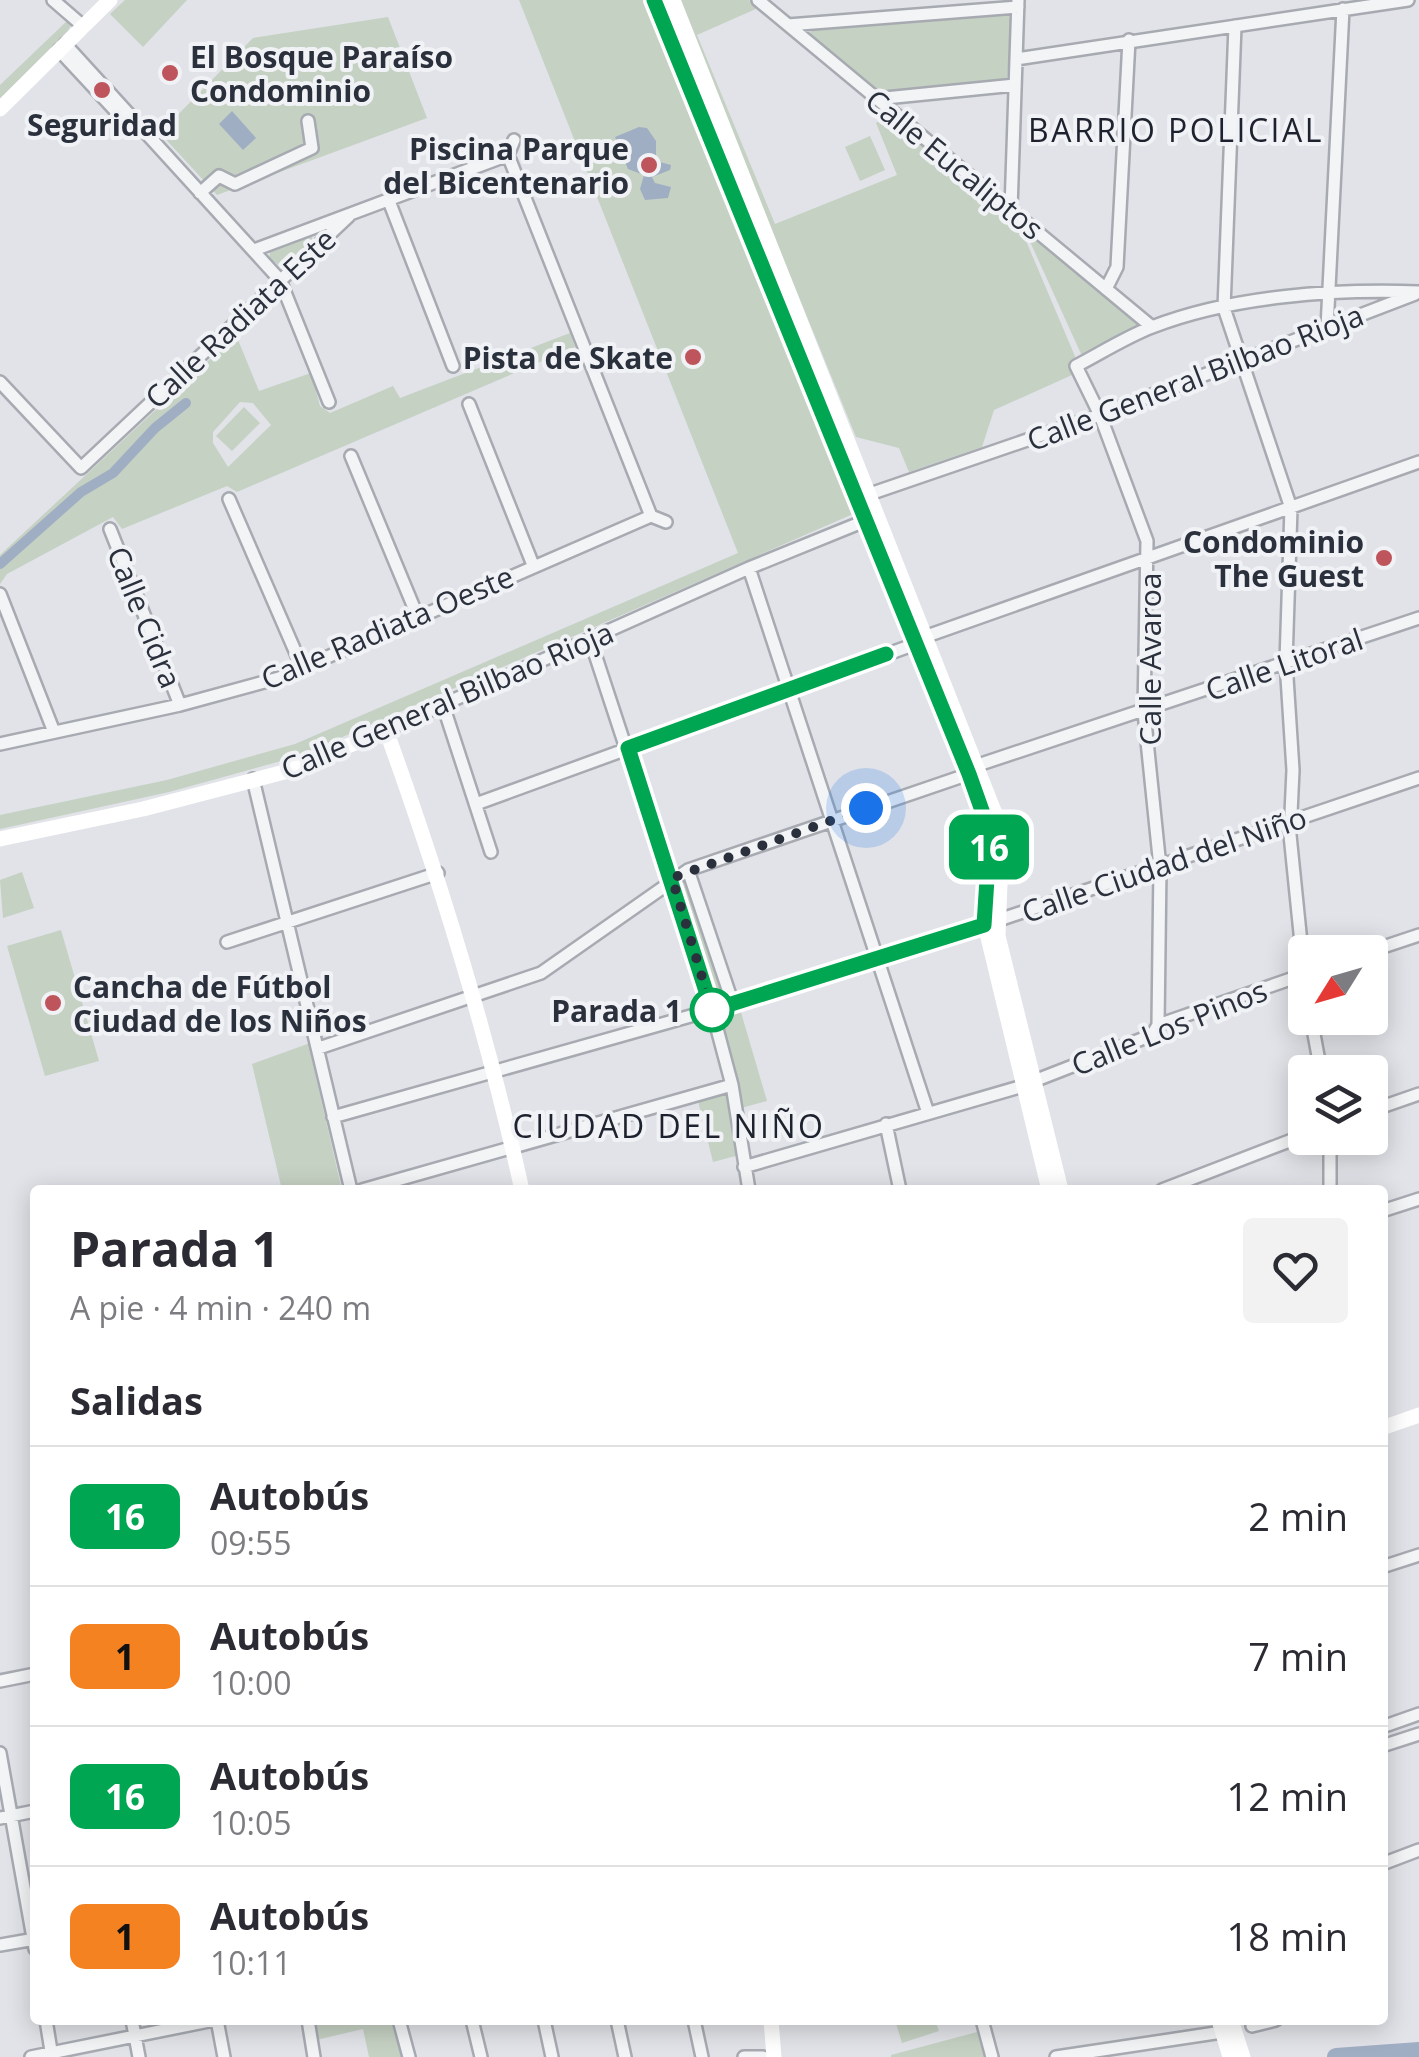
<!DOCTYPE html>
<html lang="es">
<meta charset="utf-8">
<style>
body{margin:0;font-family:"Open Sans",sans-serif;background:#f2f2f3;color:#2b2b33;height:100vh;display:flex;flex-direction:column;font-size:38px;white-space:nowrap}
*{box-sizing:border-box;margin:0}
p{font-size:32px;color:#7c7c81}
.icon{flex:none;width:55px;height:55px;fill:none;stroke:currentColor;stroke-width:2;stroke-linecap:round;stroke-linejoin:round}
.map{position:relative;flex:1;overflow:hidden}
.details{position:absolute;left:30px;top:1185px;width:1358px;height:840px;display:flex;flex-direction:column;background:#fff;border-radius:10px;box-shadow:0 5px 25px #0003}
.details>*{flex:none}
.badge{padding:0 20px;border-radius:15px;font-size:35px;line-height:65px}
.needle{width:65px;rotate:233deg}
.tools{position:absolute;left:1288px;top:935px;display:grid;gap:20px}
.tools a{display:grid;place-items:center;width:100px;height:100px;border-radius:10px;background:#fff;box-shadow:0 5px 25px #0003;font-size:50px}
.you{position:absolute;width:50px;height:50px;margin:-25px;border:8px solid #fff;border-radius:50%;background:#1a73e8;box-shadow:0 0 0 15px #1a73e833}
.map>.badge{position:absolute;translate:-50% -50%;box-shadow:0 0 0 5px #fff}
h2{padding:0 40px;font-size:38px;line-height:90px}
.round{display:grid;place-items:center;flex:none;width:105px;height:105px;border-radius:10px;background:#f2f2f3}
.headline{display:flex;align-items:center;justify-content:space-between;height:170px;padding:0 40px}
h1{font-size:48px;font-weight:700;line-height:75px}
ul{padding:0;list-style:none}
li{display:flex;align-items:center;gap:30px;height:140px;padding:0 40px;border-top:2px solid #e1e1e2}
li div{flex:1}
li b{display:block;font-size:38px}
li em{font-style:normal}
li .badge{min-width:110px;font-weight:700;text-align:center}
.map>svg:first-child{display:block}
</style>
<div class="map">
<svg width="1419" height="2057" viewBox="0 0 1419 2057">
<rect width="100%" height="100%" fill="#e1e3e8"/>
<path fill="#c5d1c3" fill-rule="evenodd" d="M125 0H187L143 47 110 14Z
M519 0H650L854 503 853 514 299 756 169 792 0 829V815L167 780 295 744 738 553Z
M678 0H749L758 8 697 35 775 224 897 175 876 123 888 114 1018 222 1077 361 1072 375 994 410 982 447 909 472 899 448 856 437Z
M1007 14 1012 20 1007 80 879 93 809 34 815 27Z
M388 17 427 118 217 195 160 133 253 38Z
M68 20 72 23 68 31 0 99V85Z
M870 136 885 170 860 181 845 147Z
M1032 231 1139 322V326L1082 356 1027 235Z
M311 236 314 241 284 269 269 258 270 252Z
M570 333 575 347 237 492 227 486 122 529 113 517 7 574 0 584V555L236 335 259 391 311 373 320 406 330 413 393 386 400 398ZM240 402 253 403 271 425 228 467 213 443V432Z
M244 407 260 423 232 451 216 436Z
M22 872 34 908 3 918 0 880Z
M686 877 725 994 721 997 712 992 679 887Z
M61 930 99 1061 45 1076 7 946Z
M740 1009 767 1101 741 1108 739 1083 718 1015Z
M313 1042 311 1056 341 1186 282 1190 252 1064Z
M727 1093 739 1155 713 1162 698 1101Z
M313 2020H393L401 2057H369L363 2029 316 2040Z
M895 2020H935L939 2031 902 2043Z
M977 2032 984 2057H891V2055Z"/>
<path fill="#a0aec3" d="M232 111 256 138 243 150 219 124Z
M639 127 647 128 656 141V161L671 165 670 170 652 177 655 183 671 187 668 198 645 200 640 189 644 175 628 169 615 137Z"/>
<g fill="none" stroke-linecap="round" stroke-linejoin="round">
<path stroke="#a0aec3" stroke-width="10" d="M0 564 81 492 113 473 155 428 186 403"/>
<path stroke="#a0aec3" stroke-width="18" d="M1336 2057 1419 2051"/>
<defs>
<path id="street" d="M53 0 83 26
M758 0 1152 327
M788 25 1018 7
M1235 26 1224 308 1291 508 1286 662 1293 770 1290 835 1305 982
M65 44 280 280 329 402
M59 50 125 121
M1016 59 1408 0
M875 99 1015 85
M508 155 651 516 666 522
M200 193 219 176 235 184 312 148 308 121
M389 201 453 366
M1011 209 1018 0
M254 250 508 155 514 140
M1106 289 1117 267 1129 40
M1327 328 1343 9
M0 382 81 468 349 216
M469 404 533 565
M351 456 417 615
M864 496 1100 415 1415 294
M229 499 302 667
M110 529 180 705
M749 568 928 1113
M0 594 54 732
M927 636 1419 462
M591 642 712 1010 732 1085 749 1190
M443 705 491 852
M386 730 749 568 872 518
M0 744 180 705 279 678 651 516
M978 765 1419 618
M253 779 351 1190
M476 804 918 643
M688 870 733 1004
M227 942 438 873
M1368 952 1419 935
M1311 1018 1321 1072
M1158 1025 1160 867 1144 712 1147 541 1100 415 1076 366C1101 353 1126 337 1152 327 1232 296 1333 289 1419 292
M319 1048 541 973 688 870 969 774
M1034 1081 1152 1035 1158 1025 1305 974
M1370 1111 1419 1094
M333 1117 733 1004 996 921 1419 778
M886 1124 900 1190
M1330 1138V1190
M744 1167 1023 1086
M362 1190 732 1085
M1162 1190 1305 1135
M1382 1211 1419 1199
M1382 1567 1419 1555
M0 1681 35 1674
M1382 1727 1419 1714
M1382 1746 1419 1734
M0 1753 35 1949
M0 1818 35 1811
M1382 1864 1419 1850
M0 1945 35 1939
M46 2020 52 2057
M132 2020 139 2057
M217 2020 224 2057
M308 2020 314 2057
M399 2020 409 2057
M472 2020 481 2057
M544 2020 552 2057
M617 2020 625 2057
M694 2020 702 2057
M982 2020 992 2057
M1252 2026 1276 2020
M31 2057 214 2020
M744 2057H763
M1056 2057 1222 2032"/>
</defs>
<use href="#street" stroke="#a7aab1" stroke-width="16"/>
<use href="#street" stroke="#f3f4f6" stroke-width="11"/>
<path stroke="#fff" stroke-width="15" d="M654 0 918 643 990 833 985 925 1049 1190
M673 0 1002 831 998 936 1061 1190
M0 109 110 0
M0 839 143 809 288 771 386 730C441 882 487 1032 522 1190
M1382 1428 1419 1415
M771 2020 774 2057
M1219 2020 1230 2057
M1231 2020 1243 2057"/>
</g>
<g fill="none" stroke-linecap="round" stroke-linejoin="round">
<defs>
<path id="line" d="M654 0 969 774 990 833 984 925 712 1010 628 748 886 654"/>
</defs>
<use href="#line" stroke="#fff" stroke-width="22"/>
<use href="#line" stroke="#00a651" stroke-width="15"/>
<path stroke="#2b303d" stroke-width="10" stroke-dasharray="0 18" d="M712 1010 672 878 866 808"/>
</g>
<g fill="#be545c" stroke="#f0f2f5" stroke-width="4">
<circle cx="170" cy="73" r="10"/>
<circle cx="102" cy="90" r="10"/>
<circle cx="649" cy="165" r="10"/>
<circle cx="693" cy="357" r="10"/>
<circle cx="1384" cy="558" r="10"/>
<circle cx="53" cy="1003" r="10"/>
</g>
<circle fill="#fff" stroke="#00a651" stroke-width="5" cx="712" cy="1010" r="20"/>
<g text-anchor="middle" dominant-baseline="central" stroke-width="8" stroke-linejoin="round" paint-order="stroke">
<g font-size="30" font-weight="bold" fill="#2b303d" stroke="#f0f2f5" text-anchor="end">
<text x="190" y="56" text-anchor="start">El Bosque Paraíso<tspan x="190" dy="34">Condominio</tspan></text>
<text x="102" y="124" text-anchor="middle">Seguridad</text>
<text x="629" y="148">Piscina Parque<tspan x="629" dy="34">del Bicentenario</tspan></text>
<text x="673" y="357">Pista de Skate</text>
<text x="1364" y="541">Condominio<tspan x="1364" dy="34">The Guest</tspan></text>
<text x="73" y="986" text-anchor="start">Cancha de Fútbol<tspan x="73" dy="34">Ciudad de los Niños</tspan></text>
</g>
<g font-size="30" fill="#2b303d" stroke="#f0f2f5">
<text transform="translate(955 164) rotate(39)">Calle Eucaliptos</text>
<text transform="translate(240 318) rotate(-43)">Calle Radiata Este</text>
<text transform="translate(1195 377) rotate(-21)">Calle General Bilbao Rioja</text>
<text transform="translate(145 617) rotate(68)">Calle Cidra</text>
<text transform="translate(387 627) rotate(-23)">Calle Radiata Oeste</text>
<text transform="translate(1149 659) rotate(-90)">Calle Avaroa</text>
<text transform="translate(1284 664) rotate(-19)">Calle Litoral</text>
<text transform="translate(447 700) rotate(-23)">Calle General Bilbao Rioja</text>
<text transform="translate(1164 864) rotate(-19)">Calle Ciudad del Niño</text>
<text transform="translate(1169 1027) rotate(-22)">Calle Los Pinos</text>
</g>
<g font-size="30" font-weight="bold" fill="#2b303d" stroke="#f0f2f5" text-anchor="end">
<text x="682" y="1010">Parada 1</text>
</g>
<g font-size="32" letter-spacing="2.5" fill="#1d222e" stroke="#f0f2f5">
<text x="1176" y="129">BARRIO POLICIAL</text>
<text x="669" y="1125">CIUDAD DEL NIÑO</text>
</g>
</g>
</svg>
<div class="tools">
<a><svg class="needle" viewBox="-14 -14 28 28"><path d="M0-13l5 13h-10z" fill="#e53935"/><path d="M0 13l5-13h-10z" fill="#7c7c81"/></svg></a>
<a><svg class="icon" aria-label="layers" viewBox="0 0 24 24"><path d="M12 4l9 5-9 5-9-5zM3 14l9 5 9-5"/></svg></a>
</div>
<div class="you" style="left:866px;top:808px"></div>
<b class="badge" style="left:989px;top:847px;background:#00a651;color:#fff">16</b>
<section class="details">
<div class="headline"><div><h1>Parada 1</h1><p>A pie · 4 min · 240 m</p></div><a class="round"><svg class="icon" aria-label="heart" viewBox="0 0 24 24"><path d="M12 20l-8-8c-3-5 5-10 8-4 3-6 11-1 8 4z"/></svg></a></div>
<h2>Salidas</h2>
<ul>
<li><span class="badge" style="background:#00a651;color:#fff">16</span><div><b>Autobús</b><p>09:55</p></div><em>2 min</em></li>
<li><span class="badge" style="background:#f58220;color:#111">1</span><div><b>Autobús</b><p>10:00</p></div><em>7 min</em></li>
<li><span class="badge" style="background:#00a651;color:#fff">16</span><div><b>Autobús</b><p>10:05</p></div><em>12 min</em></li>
<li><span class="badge" style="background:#f58220;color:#111">1</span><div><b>Autobús</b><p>10:11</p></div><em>18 min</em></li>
</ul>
</section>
</div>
